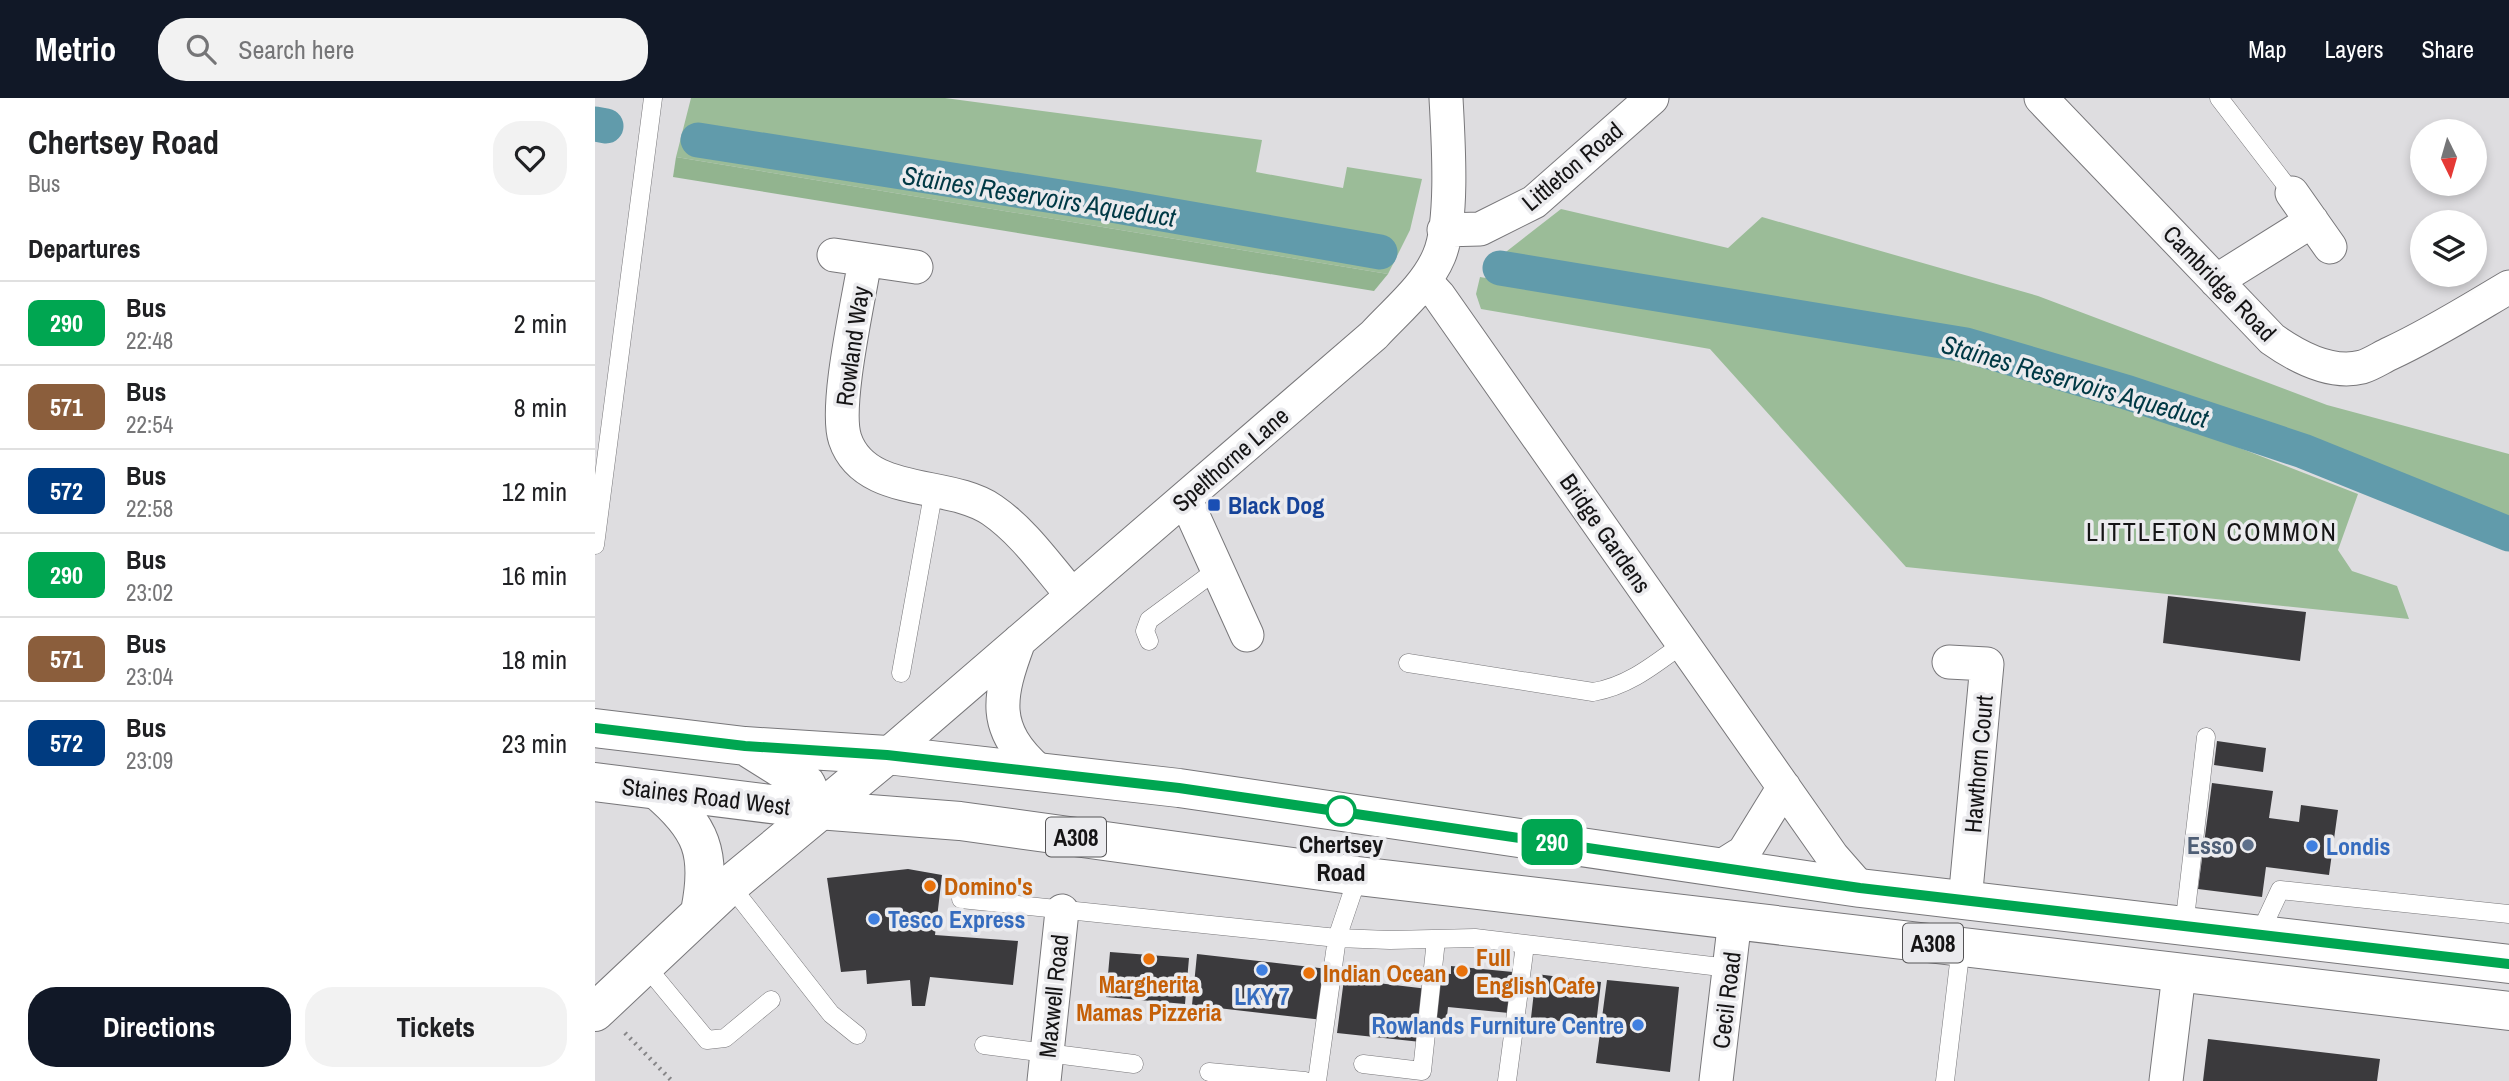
<!DOCTYPE html>
<style>
body{margin:0;font-family:"Archivo Narrow",sans-serif;background:#f2f2f2;color:#202124;height:100vh;display:flex;flex-direction:column;font-size:26px;white-space:nowrap}
*{box-sizing:border-box;margin:0}
p{font-size:23px;color:#757577}
.icon{flex:none;width:38px;height:38px;fill:none;stroke:currentColor;stroke-width:2;stroke-linecap:round;stroke-linejoin:round}
.map{position:relative;flex:1;overflow:hidden}
.side{display:flex;flex-direction:column;background:#fff;width:595px}
.side>*{flex:none}
.badge{padding:0 14px;border-radius:10px;font-size:24px;line-height:46px}
.needle{width:46px;rotate:175deg}
.fabs{position:absolute;left:1815px;top:21px;display:grid;gap:14px}
.fabs a{display:grid;place-items:center;width:77px;height:77px;border-radius:50%;background:#fff;box-shadow:0 4px 10px #0003;font-size:35px}
.map>.badge{position:absolute;translate:-50% -50%;box-shadow:0 0 0 4px #fff}
h2{padding:0 28px;font-size:26px;line-height:63px}
.round{display:grid;place-items:center;flex:none;width:74px;height:74px;border-radius:28px;background:#f2f2f2}
.summary{display:flex;align-items:center;justify-content:space-between;height:119px;padding:0 28px}
h1{font-size:33px;font-weight:800;line-height:52px}
.cta{display:flex;gap:14px;margin-top:auto;padding:14px 28px}
.cta a{flex:1;height:80px;border-radius:28px;background:#111827;color:#fff;font-size:28px;font-weight:800;line-height:80px;text-align:center}
.cta a+a{background:#f2f2f2;color:#202124}
ul{padding:0;list-style:none}
li{display:flex;align-items:center;gap:21px;height:84px;padding:0 28px;border-top:2px solid #e0e0e0}
li div{flex:1}
li b{display:block;font-size:26px}
li em{font-style:normal}
li .badge{min-width:77px;font-weight:700;text-align:center}
header{display:flex;align-items:center;gap:42px;box-sizing:border-box;height:98px;padding:0 35px;background:#111827;color:#fff}
header strong{font-size:33px}
nav{display:flex;gap:38px;margin-inline-start:auto;font-size:24px}
.search{width:490px;height:63px;background:#f2f2f2;display:flex;align-items:center;gap:18px;box-sizing:border-box;padding:0 24px;border-radius:28px;color:#757577;font-size:26px}
main{display:flex;flex:1;min-height:0}
.map>svg:first-child{display:block}
</style>
<header>
<strong>Metrio</strong>
<div class="search"><svg class="icon" aria-label="search" viewBox="0 0 24 24"><circle cx="10" cy="10" r="6"/><path d="M15 15l6 6"/></svg>Search here</div>
<nav><a>Map</a><a>Layers</a><a>Share</a></nav>
</header>
<main>
<section class="side">
<div class="summary"><div><h1>Chertsey Road</h1><p>Bus</p></div><a class="round"><svg class="icon" aria-label="heart" viewBox="0 0 24 24"><path d="M12 20l-8-8c-3-5 5-10 8-4 3-6 11-1 8 4z"/></svg></a></div>
<h2>Departures</h2>
<ul>
<li><span class="badge" style="background:#00a651;color:#fff">290</span><div><b>Bus</b><p>22:48</p></div><em>2 min</em></li>
<li><span class="badge" style="background:#8b5e3c;color:#fff">571</span><div><b>Bus</b><p>22:54</p></div><em>8 min</em></li>
<li><span class="badge" style="background:#003b80;color:#fff">572</span><div><b>Bus</b><p>22:58</p></div><em>12 min</em></li>
<li><span class="badge" style="background:#00a651;color:#fff">290</span><div><b>Bus</b><p>23:02</p></div><em>16 min</em></li>
<li><span class="badge" style="background:#8b5e3c;color:#fff">571</span><div><b>Bus</b><p>23:04</p></div><em>18 min</em></li>
<li><span class="badge" style="background:#003b80;color:#fff">572</span><div><b>Bus</b><p>23:09</p></div><em>23 min</em></li>
</ul>
<div class="cta"><a>Directions</a><a>Tickets</a></div>
</section>
<div class="map">
<svg width="1914" height="983" viewBox="0 0 1914 983">
<rect width="100%" height="100%" fill="#dedde0"/>
<path fill="#9bbc98" d="M96 0H350L667 42 661 74 748 90 752 69 827 81 815 132 793 176 81 59Z
M966 111 1133 150 1167 119 1443 198 1732 307 1914 356V423L1707 339 1375 240 907 157Z
M885 179 1379 265 1521 302 1763 396 1743 452 1757 473 1802 488 1814 521 1311 469 1115 251 886 211 881 196Z"/>
<path fill="#92b48f" d="M81 59 793 176 779 193 78 79Z"/>
<g fill="none" stroke-linecap="round" stroke-linejoin="round">
<path stroke="#619bab" stroke-width="35" d="M0 26 11 28
M103 42 516 107 785 154
M905 170 1371 247 1534 295 1708 353 1914 436"/>
</g>
<path fill="#3b3a3d" d="M1573 498 1711 514 1705 563 1568 545Z
M1622 643 1671 650 1668 674 1619 667Z
M1617 685 1678 693 1674 720 1704 724 1706 707 1743 712 1734 777 1671 769 1667 799 1603 791Z
M313 771 347 777 340 837 423 843 418 887 335 879 330 908H317L315 882 272 886 271 872 246 874 232 780Z
M515 854 594 860 590 906 511 899Z
M602 856 733 871 728 922 597 907Z
M856 868 918 874 914 915 853 909 851 927 840 926 845 875 856 876Z
M941 876 1006 884 1001 927 936 920Z
M749 881 833 891 826 944 742 935Z
M1012 882 1084 889 1075 974 1001 965Z
M1613 941 1785 961 1782 983H1608Z"/>
<g fill="none" stroke-linecap="round" stroke-linejoin="round">
<defs>
<path id="service" d="M1624 0 1697 95
M0 447 58 0
M554 543 550 533 554 522 623 471
M813 565 998 594C1034 588 1060 566 1089 545
M306 575 339 391
M135 787 236 916 262 937
M366 801 742 840 795 842 880 840 1134 870
M1589 829 1611 639
M1664 837 1685 792 1914 816
M50 867 112 942 130 940 176 902
M389 947 539 966
M768 966 827 973 841 842
M614 974 710 983
M722 983 742 840 763 778
M912 983 930 847
M1350 983 1366 848"/>
<path id="minor" d="M1446 0 1677 241C1701 258 1736 277 1767 269 1777 266 1787 259 1796 255 1837 236 1875 212 1914 189
M1697 95 1735 149
M849 132 885 131 939 104 1057 0
M239 157 321 169
M270 162C264 201 239 308 250 341 270 400 354 382 397 412 429 434 452 468 477 497
M830 183 844 198 1237 758 1265 790
M1621 183 1717 123
M590 400 652 537
M424 543C403 599 396 631 444 673
M1354 564 1392 566 1370 803
M292 657 779 237C801 213 831 189 844 158 859 123 853 39 851 0
M1125 769 1149 754 1189 689
M449 983 467 813
M1121 983 1140 821
M1571 983 1584 876"/>
<path id="tertiary" d="M62 692C107 730 117 755 105 814
M0 914 135 787 292 657"/>
<path id="trunk" d="M0 630 150 648 292 657 584 690 1265 790 1914 866
M152 649 211 686 223 712
M0 684 223 712 365 723 763 778 1914 913"/>
</defs>
<use href="#service" stroke="#78777a" stroke-width="19"/>
<use href="#minor" stroke="#78777a" stroke-width="35"/>
<use href="#tertiary" stroke="#78777a" stroke-width="40"/>
<use href="#trunk" stroke="#78777a" stroke-width="40"/>
<path stroke="#878688" stroke-width="4.5" stroke-dasharray="2 5" stroke-linecap="butt" d="M30 935 77 983"/>
<use href="#service" stroke="#fff" stroke-width="18"/>
<use href="#minor" stroke="#fff" stroke-width="33"/>
<use href="#tertiary" stroke="#fff" stroke-width="38"/>
<use href="#trunk" stroke="#fff" stroke-width="38"/>
</g>
<g fill="none" stroke-linecap="round" stroke-linejoin="round">
<defs>
<path id="line" d="M0 630 150 648 292 657 584 690 1265 790 1914 866"/>
</defs>
<use href="#line" stroke="#fff" stroke-width="16"/>
<use href="#line" stroke="#00a651" stroke-width="10"/>
</g>
<rect fill="#1a4fb4" stroke="#ebebee" stroke-width="2.5" x="612" y="400" width="14" height="14" rx="3.5"/>
<circle fill="#fff" stroke="#00a651" stroke-width="3.5" cx="746" cy="713" r="14"/>
<circle fill="#5c6f8a" stroke="#ebebee" stroke-width="2.5" cx="1653" cy="747" r="7"/>
<g fill="#3f7fe0" stroke="#ebebee" stroke-width="2.5">
<circle cx="1717" cy="748" r="7"/>
<circle cx="279" cy="821" r="7"/>
<circle cx="667" cy="872" r="7"/>
<circle cx="1043" cy="927" r="7"/>
</g>
<g fill="#e8710a" stroke="#ebebee" stroke-width="2.5">
<circle cx="335" cy="788" r="7"/>
<circle cx="554" cy="861" r="7"/>
<circle cx="867" cy="873" r="7"/>
<circle cx="714" cy="875" r="7"/>
</g>
<g text-anchor="middle" dominant-baseline="central" stroke-width="7" stroke-linejoin="round" paint-order="stroke">
<g fill="#ebebee" stroke="#555456" stroke-width="2">
<rect x="451" y="719.5" width="60" height="39" rx="5"/>
<rect x="1308" y="825.5" width="60" height="39" rx="5"/>
</g>
<g font-size="23" font-weight="bold" fill="#151415">
<text x="481" y="739">A308</text>
<text x="1338" y="845">A308</text>
</g>
<g font-size="24" fill="#151415" stroke="#ebebee">
<text transform="translate(977 68) rotate(-40)">Littleton Road</text>
<text transform="translate(1625 185) rotate(46)">Cambridge Road</text>
<text transform="translate(257 248) rotate(-82)">Rowland Way</text>
<text transform="translate(635 361) rotate(-41)">Spelthorne Lane</text>
<text transform="translate(1011 435) rotate(55)">Bridge Gardens</text>
<text transform="translate(1383 666) rotate(-85)">Hawthorn Court</text>
<text transform="translate(111 698) rotate(7)">Staines Road West</text>
<text transform="translate(458 898) rotate(-84)">Maxwell Road</text>
<text transform="translate(1131 902) rotate(-83)">Cecil Road</text>
</g>
<g font-size="24" font-weight="bold" fill="#164399" stroke="#ebebee" text-anchor="start">
<text x="633" y="407">Black Dog</text>
</g>
<g font-size="24" font-weight="bold" fill="#151415" stroke="#ebebee">
<text x="746" y="746">Chertsey<tspan x="746" dy="28">Road</tspan></text>
</g>
<g font-size="24" font-weight="bold" fill="#4e5e75" stroke="#ebebee" text-anchor="end">
<text x="1639" y="747">Esso</text>
</g>
<g font-size="24" font-weight="bold" fill="#366cbe" stroke="#ebebee" text-anchor="start">
<text x="1731" y="748">Londis</text>
<text x="293" y="821">Tesco Express</text>
<text x="667" y="898" text-anchor="middle">LKY 7</text>
<text x="1029" y="927" text-anchor="end">Rowlands Furniture Centre</text>
</g>
<g font-size="24" font-weight="bold" fill="#c56008" stroke="#ebebee" text-anchor="start">
<text x="349" y="788">Domino's</text>
<text x="881" y="859">Full<tspan x="881" dy="28">English Cafe</tspan></text>
<text x="728" y="875">Indian Ocean</text>
<text x="554" y="886" text-anchor="middle">Margherita<tspan x="554" dy="28">Mamas Pizzeria</tspan></text>
</g>
<g font-size="26" font-style="italic" fill="#003945" stroke="#ebebee">
<text transform="translate(444 98) rotate(9)">Staines Reservoirs Aqueduct</text>
<text transform="translate(1480 283) rotate(16)">Staines Reservoirs Aqueduct</text>
</g>
<g font-size="26" letter-spacing="2" fill="#151415" stroke="#ebebee">
<text x="1617" y="433">LITTLETON COMMON</text>
</g>
</g>
</svg>
<div class="fabs">
<a><svg class="needle" viewBox="-14 -14 28 28"><path d="M0-13l5 13h-10z" fill="#e53935"/><path d="M0 13l5-13h-10z" fill="#757577"/></svg></a>
<a><svg class="icon" aria-label="layers" viewBox="0 0 24 24"><path d="M12 4l9 5-9 5-9-5zM3 14l9 5 9-5"/></svg></a>
</div>
<b class="badge" style="left:957px;top:744px;background:#00a651;color:#fff">290</b>
</div>
</main>
